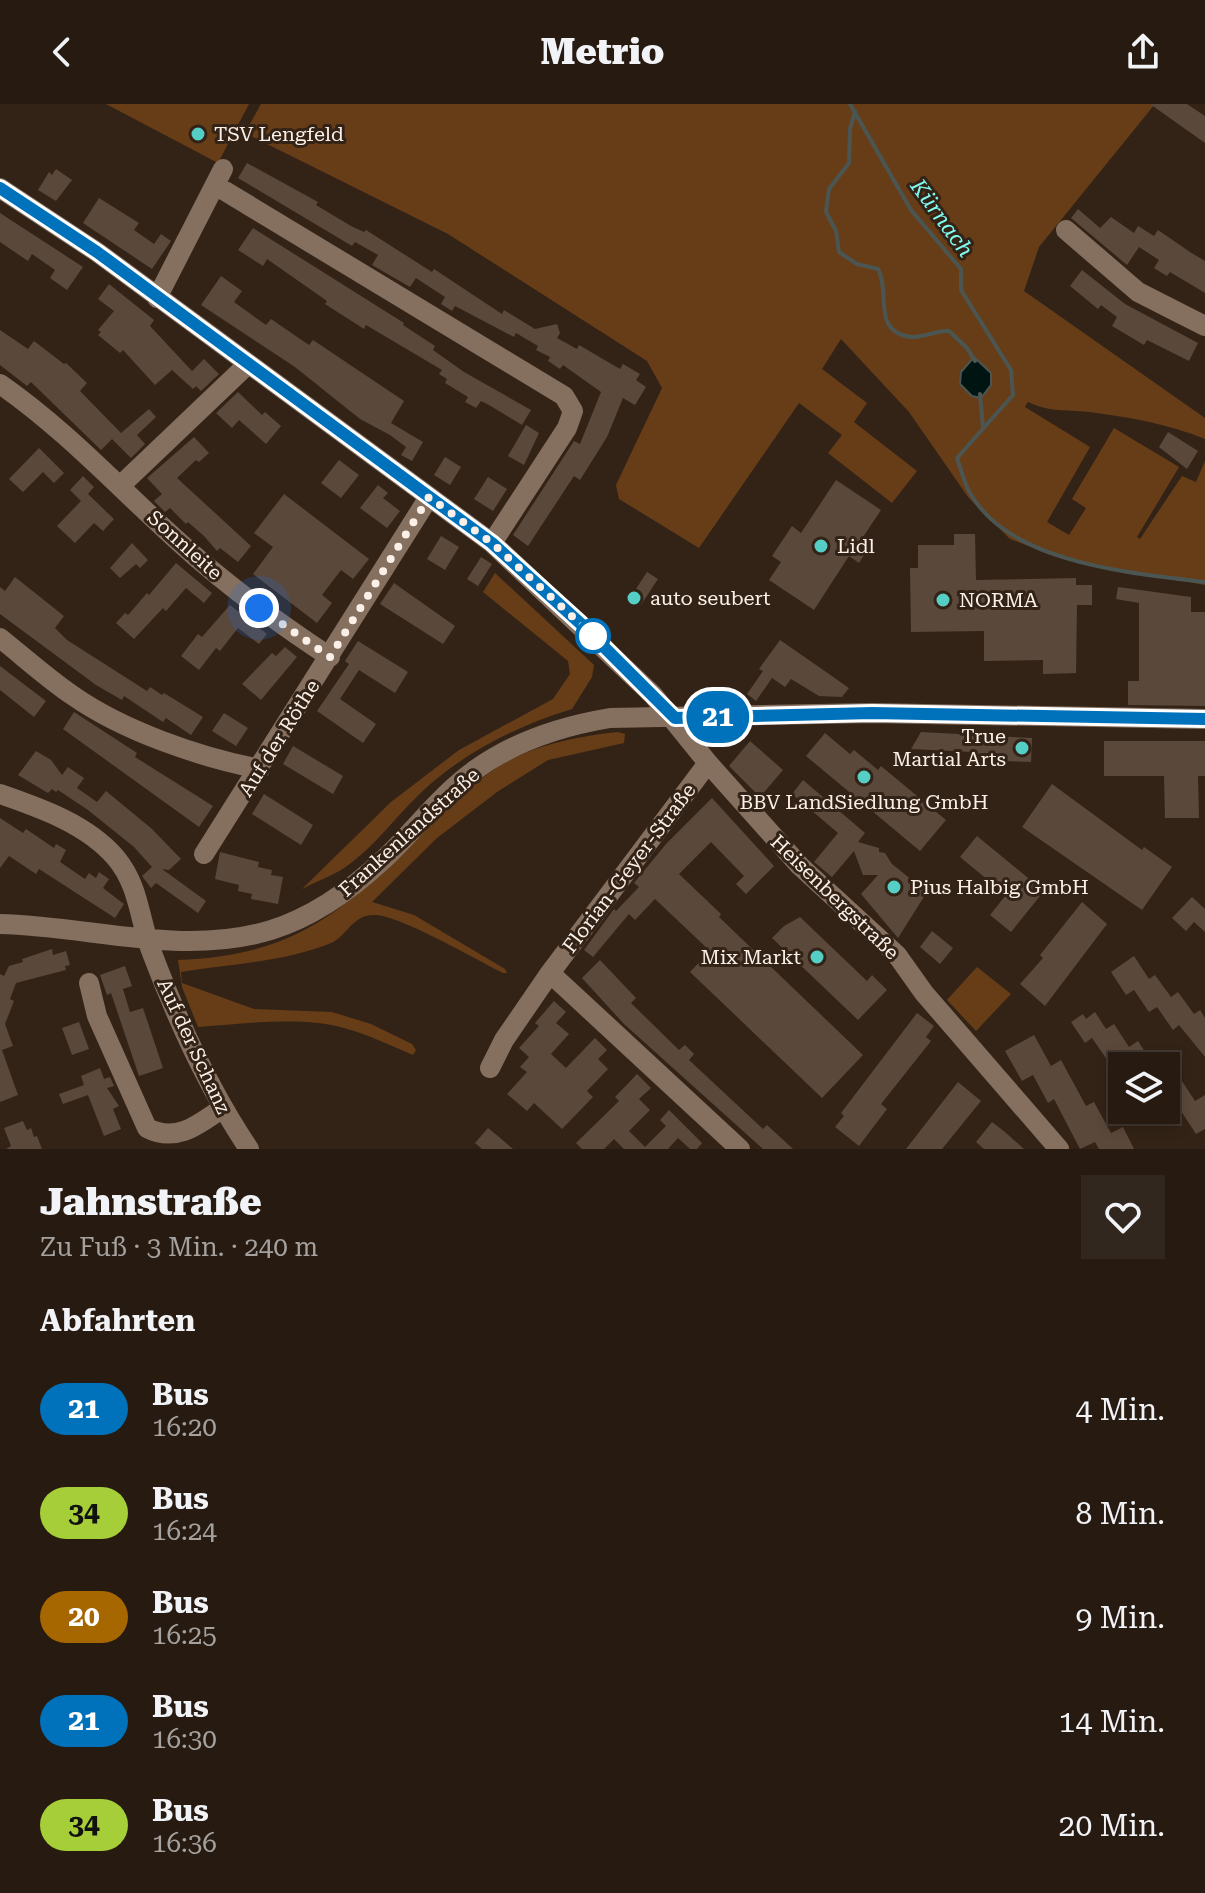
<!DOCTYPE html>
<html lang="de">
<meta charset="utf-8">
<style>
body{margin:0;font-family:"Roboto Serif",serif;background:#32271f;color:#f1f3f6;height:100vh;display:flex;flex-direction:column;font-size:30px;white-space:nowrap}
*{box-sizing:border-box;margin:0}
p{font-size:26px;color:#a4a19f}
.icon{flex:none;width:44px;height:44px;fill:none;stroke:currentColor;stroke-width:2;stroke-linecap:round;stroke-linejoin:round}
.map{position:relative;height:1045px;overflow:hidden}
.side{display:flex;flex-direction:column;background:#261a11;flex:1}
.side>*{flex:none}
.badge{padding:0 16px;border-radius:26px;font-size:28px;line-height:52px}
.controls{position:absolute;left:1108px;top:948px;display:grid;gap:16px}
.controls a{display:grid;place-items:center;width:72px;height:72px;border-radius:0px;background:#261a11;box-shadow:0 4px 12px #0003,0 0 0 2px #423831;font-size:40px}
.you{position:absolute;width:40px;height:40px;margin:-20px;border:6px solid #fff;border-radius:50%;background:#1a73e8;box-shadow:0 0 0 12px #1a73e833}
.map>.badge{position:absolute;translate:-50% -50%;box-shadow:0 0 0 4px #fff}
h2{padding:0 40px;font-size:30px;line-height:72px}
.round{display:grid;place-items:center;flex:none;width:84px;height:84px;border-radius:0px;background:#32271f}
.summary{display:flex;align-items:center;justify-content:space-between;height:136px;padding:0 40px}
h1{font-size:38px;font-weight:800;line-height:60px}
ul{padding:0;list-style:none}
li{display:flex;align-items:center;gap:24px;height:104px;padding:0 40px}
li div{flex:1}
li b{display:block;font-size:30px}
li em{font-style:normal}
li .badge{min-width:88px;font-weight:700;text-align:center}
header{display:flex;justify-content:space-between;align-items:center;height:104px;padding:0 40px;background:#261a11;font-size:36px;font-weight:800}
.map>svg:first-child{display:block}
</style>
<header><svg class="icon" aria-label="back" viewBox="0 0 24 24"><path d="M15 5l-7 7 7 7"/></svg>Metrio<svg class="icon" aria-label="share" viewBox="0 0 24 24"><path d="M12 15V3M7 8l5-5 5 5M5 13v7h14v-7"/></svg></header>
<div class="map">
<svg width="1205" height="1045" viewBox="0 0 1205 1045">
<rect width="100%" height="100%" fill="#332317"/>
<path fill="#673d18" d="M106 0H249L218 59Z
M261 0H1155L1039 143 1024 187 1205 314V335C1169 320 1128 313 1089 308 1064 305 1052 309 1028 298L1025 303 1090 343 1047 418 1069 431 1086 404 1072 395 1114 324 1179 363 1137 433 1140 435 1182 372 1196 378 1205 357V481L1060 454 1010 435 968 393 909 308 841 235 822 265 867 299 854 318 917 367 892 399 828 349 842 331 799 299 699 444 619 395 616 381 662 284 647 257 448 130 245 29Z
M495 469 594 561 592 573 572 605C519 621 467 647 426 684 397 710 374 745 341 766 329 773 315 778 302 785L391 698 459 646 553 595 570 570 568 557 483 488Z
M618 628 625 630 624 639 548 656 497 688 437 734 372 798 414 811 505 865 507 869H503C475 855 403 813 376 811 353 809 347 832 331 839 285 858 229 860 181 868L182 879 254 905 332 908 371 920 412 940 416 946 413 951C383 938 350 922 318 919 278 915 238 920 198 923L182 883 178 856C288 852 339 813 414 737 441 710 468 681 501 661 534 641 579 632 618 628Z
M977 863 1011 890 976 927 947 896Z"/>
<path fill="#001412" stroke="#4b5652" stroke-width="2" d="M974 253 991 269V281L981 294 972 292 960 280 961 268Z"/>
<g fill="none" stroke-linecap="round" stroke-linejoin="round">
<path stroke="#4b5652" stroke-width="4" d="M850 0 911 106 961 165V186L1011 266 1013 291 957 354C961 365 964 379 970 389 1010 460 1132 469 1205 478
M855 7 850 25 849 59 829 85 826 108 836 127 839 148 857 160 878 165C891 189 871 228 911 233 924 234 936 226 949 227L967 244 975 257
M980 290 983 324"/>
</g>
<path fill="#5a483a" d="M1150 0H1187L1205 12V39Z
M247 59 318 98 316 101 351 122 364 128 366 126 432 168 434 165 502 210 504 206 535 225 557 220 560 229 557 234 577 245 579 241 620 265 623 260 640 270 636 276 646 283 635 301 623 294 607 333 580 376 574 372 528 442 513 431 574 337 580 340 601 288 563 261 560 265 548 257 550 253 536 246 538 242 516 229 514 233 455 202 452 207 441 200 445 193 416 174 410 183 372 161 378 151 355 138 352 142 238 74Z
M56 65 72 76 56 97 38 86 49 68 52 71Z
M99 94 139 119 134 126 154 140 161 130 171 137 152 165 83 119Z
M1078 105 1100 124 1111 113 1134 129 1138 122 1154 132 1158 126 1190 148 1205 157V189L1170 168 1167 172 1154 164 1159 156 1139 143 1127 161 1071 114Z
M0 109 83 163 67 186 50 174 55 166 32 150 28 157 0 138Z
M253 124 404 219 403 221 435 242 433 246 464 268 531 306 522 321 489 301 481 297 476 304 465 298 468 293 445 279 447 275 439 270 442 266 366 221 364 225 325 200 327 197 267 155 263 162 238 146Z
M1082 166 1125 200 1198 239 1189 257 1147 236 1144 241 1112 222 1117 213 1101 201 1098 205 1070 182Z
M221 172 242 187 234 198 266 221 271 215 309 241 313 236 404 297 391 319 423 338 412 357 401 351 406 343 390 331 360 315 295 263 201 201Z
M109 180 154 216 150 222 192 267 204 255 219 270 201 287 196 282 193 285 172 266 155 281 123 246 120 249 98 231 101 228 98 226 114 207 98 195Z
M0 226 28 245 34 237 64 260 66 259 87 279 80 287 121 329 149 305 156 313 137 331 145 340 131 354 112 335 101 346 31 278 27 282 0 261Z
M238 288 262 311 265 308 281 322 266 340 239 316 232 324 216 309Z
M526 321 539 329 524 361 508 352Z
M1168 328 1198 347 1187 365 1159 343Z
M194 333 209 349 199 358 196 356 177 374 251 442 238 458 220 444 217 447 204 432 188 418 186 420 170 404 165 408 154 397 162 390 147 374Z
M39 344 64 369 54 379 43 368 23 388 9 375Z
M445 353 461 363 450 381 434 371Z
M339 356 359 371 341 394 321 379Z
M83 372 94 383 88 390 114 415 103 427 94 419 75 439 57 422 81 397 70 386Z
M488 373 507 385 493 407 474 395Z
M836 376 881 406 859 439 868 445 859 459 849 452 814 506 769 476 781 458 772 452 792 422 801 429Z
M378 381 388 389 383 394 400 407 387 424 360 404Z
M284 390 369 455 353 475 341 466 322 491 332 499 317 519 253 470 273 443 254 429Z
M954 430H975L976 476 1076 474V481H1092V501H1077L1076 569 1043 570V556L984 557V527L911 528 910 464H918V441H954Z
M441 432 459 443 445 466 427 455Z
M132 439 148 456 140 464 136 460 120 474 110 464Z
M481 453 492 460 478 482 467 475Z
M176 459 212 489 204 499 186 484 166 507 163 504 134 535 116 519 125 509 128 511 147 489 149 491Z
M647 468 658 475 641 501 630 494Z
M15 473 64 512 55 524 67 536 147 587 150 583 162 591 164 589 203 613 191 631 166 614 163 618 124 592 122 596 96 581 0 510V483L5 487Z
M394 479 455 522 443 540 380 500Z
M1118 483 1191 493V508H1205V602L1128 601V577H1139V499L1116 495Z
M230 501 267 530 259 540 238 524 220 547 216 544 199 566 181 552 198 530 202 533Z
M780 536 806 554 849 584 842 593 819 592 791 575 785 583 772 574 756 597 747 590 763 567 759 565Z
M358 537 408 568 395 589 359 566 340 595 376 620 363 639 317 607 349 560 345 557Z
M285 543 297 553 261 596 242 580 272 549 276 552Z
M0 562 46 597 34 613 0 586Z
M74 608 137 649 135 653 213 702 199 723 63 625Z
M224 609 248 624 236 642 212 627Z
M921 628 1032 634 1031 658 971 656V648L911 645Z
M825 629 850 650 854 646 878 666 881 662 946 716 920 747 806 652Z
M750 637 783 666 760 693 729 662Z
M1104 637H1205V672H1198L1199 714H1165L1164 672H1104Z
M293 642 343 672 333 690 283 660Z
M36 647 51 656 62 671 68 663 84 674 77 684 97 698 106 687 152 725 181 755 169 766 162 765 206 797 198 809 156 779 151 784 142 772 152 763 134 743 88 706 58 686 56 688 52 685 48 689 18 671Z
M803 676 865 729 858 738 879 744V748L885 749 892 760 927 788 898 834 861 790 878 771H863L854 747 832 773 814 758 838 729 792 690Z
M1052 680 1142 746 1144 743 1172 763 1142 806 1022 723Z
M264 690 313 721 301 741 252 710Z
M712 694 774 762 746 790 736 780 744 772 711 738 679 770 721 810 719 813 863 951 822 994 690 868 710 847 655 795 635 816 629 810 593 853 584 846 614 805 616 807 639 783 634 779 666 740Z
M0 714 23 729 26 725 54 744 56 740 66 746 60 758 85 775 89 769 96 774 99 768 109 775 103 784 124 800 115 814 39 765 36 770 9 752 0 764Z
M977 732 1044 787 1011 828 990 811 1006 791 960 753Z
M220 748 259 758 258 763 272 766 271 771 283 773 278 800 251 795 252 790 238 787 239 781 215 775Z
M1192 793 1205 805V828L1194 818 1186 827 1172 814Z
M1082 798 1107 820 1045 902 1020 880 1043 854 1040 851Z
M800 813 867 877 872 871 887 886 858 916 772 834 784 822Z
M932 827 953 844 940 860 920 843Z
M52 845 53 851 66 847 70 861 65 862 66 866 16 879 10 895 14 897 5 920 13 942 2 946 18 991 0 998V870L4 872 9 862 23 858 22 855Z
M1134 852 1149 875 1155 871 1171 893 1178 888 1194 910 1200 906 1205 914V953L1179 921 1173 926 1157 903 1149 908 1134 886 1126 891 1111 868Z
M600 856 636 894 631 899 679 946 685 941 694 950 689 956 763 1025 767 1021 793 1045H763L624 920 582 874Z
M125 862 132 882 123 885 130 908 143 904 163 964 139 972 111 889 107 891 100 871Z
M554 897 566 908 556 919 569 930 551 950 566 964 595 934 607 946 598 955 608 965 587 987 593 993 562 1025 534 999 527 1007 507 990 527 968 520 963 529 953 519 944 539 922 535 919Z
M1095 908 1106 925 1114 920 1129 943 1138 937 1154 962H1121L1115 952 1108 957 1092 934 1085 939 1071 918 1083 910 1086 915Z
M917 909 934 922 926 933 931 937 881 1000 887 1005 859 1042 835 1023 844 1012 841 1009Z
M79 918 89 945 72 951 62 924Z
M1034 931 1051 962 1061 956 1086 1002 1094 998 1111 1029 1123 1023 1134 1045H1099L1095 1038 1080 1045 1054 995 1048 999 1033 971 1022 977 1005 947Z
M100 964 104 975 110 973 114 982 107 984 119 1002 113 1005 121 1025 104 1032 88 991 63 1000 59 990 84 981 81 972Z
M1166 965 1175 978 1180 974 1195 997 1205 991V1025L1196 1030 1181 1007 1171 1014 1166 1007Z
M637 970 651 984 639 995 650 1006 629 1027 645 1043 666 1022 660 1016 669 1006 702 1039 697 1045H690L678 1034 668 1045H624L614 1035 604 1045H582L576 1039 619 997 615 993Z
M958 978 981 997 942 1045H906Z
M23 1017 27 1026 31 1024 34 1033 37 1032 42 1045H6L11 1042 4 1024Z
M992 1018 1005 1028 1024 1045H984L976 1038Z
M488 1024 499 1033 513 1045H482L475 1039Z"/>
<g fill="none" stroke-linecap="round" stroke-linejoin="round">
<path stroke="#856f5f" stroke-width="20" d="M215 81 564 292 573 307 567 324 492 439
M0 84 97 148 492 439 653 591 708 659 800 762 897 851 924 889 1059 1045
M1066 126 1138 188 1205 222
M157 194 223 65
M0 280C65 325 120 385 179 438 226 481 277 518 330 553
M120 382 247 261
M0 534C24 553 47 574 72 591 123 627 199 653 260 665
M0 690C40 704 87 720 116 754 140 783 139 816 152 849 178 918 208 984 249 1045
M204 750 429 393
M0 820C91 822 181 853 271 826 313 813 353 784 384 755 415 726 440 691 475 666 515 637 562 622 610 614L872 609 1205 615
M550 869 740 1045
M89 879 97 912 147 1024C176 1039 198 1021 221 1005
M490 964 504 936 550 869 708 659"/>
</g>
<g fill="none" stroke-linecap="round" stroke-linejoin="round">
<defs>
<path id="line" d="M0 84 97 148 492 439 581 520 675 614 872 609 1205 615"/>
</defs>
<use href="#line" stroke="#fff" stroke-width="18"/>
<use href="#line" stroke="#0072bc" stroke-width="12"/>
<path stroke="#fbf0e7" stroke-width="8" stroke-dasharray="0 14.4" d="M259 504 330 553 429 393 492 439 598 536 593 532"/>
</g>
<g fill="#55cec5" stroke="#332317" stroke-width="3">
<circle cx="198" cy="30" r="8"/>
<circle cx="821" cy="442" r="8"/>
<circle cx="634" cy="494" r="8"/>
<circle cx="943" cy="496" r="8"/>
<circle cx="1022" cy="644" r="8"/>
<circle cx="864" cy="673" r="8"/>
<circle cx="894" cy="783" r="8"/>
<circle cx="817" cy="853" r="8"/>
</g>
<circle fill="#fff" stroke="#0072bc" stroke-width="4" cx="593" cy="532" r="16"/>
<g text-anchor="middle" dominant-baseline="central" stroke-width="6" stroke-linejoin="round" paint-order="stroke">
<g font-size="20" fill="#fbf0e7" stroke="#332317" text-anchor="start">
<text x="214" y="30">TSV Lengfeld</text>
<text x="837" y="442">Lidl</text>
<text x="650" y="494">auto seubert</text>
<text x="959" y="496">NORMA</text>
<text x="1006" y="632" text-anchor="end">True<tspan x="1006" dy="23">Martial Arts</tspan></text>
<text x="864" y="698" text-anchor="middle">BBV LandSiedlung GmbH</text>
<text x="910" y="783">Pius Halbig GmbH</text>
<text x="801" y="853" text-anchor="end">Mix Markt</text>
</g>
<g font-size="20" fill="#fbf0e7" stroke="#332317">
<text transform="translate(185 441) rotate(42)">Sonnleite</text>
<text transform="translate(279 634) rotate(-58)">Auf der Röthe</text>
<text transform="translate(409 728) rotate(-42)">Frankenlandstraße</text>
<text transform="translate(629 764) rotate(-53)">Florian-Geyer-Straße</text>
<text transform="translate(835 793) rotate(44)">Heisenbergstraße</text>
<text transform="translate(194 942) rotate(65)">Auf der Schanz</text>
</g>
<g font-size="22" font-style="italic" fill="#7ffbf1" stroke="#332317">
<text transform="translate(942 114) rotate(54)">Kürnach</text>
</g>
</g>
</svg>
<div class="controls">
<a><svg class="icon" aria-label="layers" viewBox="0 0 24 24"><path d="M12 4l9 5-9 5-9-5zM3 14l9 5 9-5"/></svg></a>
</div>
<div class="you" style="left:259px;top:504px"></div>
<b class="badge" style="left:718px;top:613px;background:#0072bc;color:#fff">21</b>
</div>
<section class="side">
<div class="summary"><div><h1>Jahnstraße</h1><p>Zu Fuß · 3 Min. · 240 m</p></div><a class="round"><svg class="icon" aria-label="heart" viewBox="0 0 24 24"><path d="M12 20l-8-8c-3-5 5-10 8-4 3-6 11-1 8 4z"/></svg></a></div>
<h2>Abfahrten</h2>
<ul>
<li><span class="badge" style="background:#0072bc;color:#fff">21</span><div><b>Bus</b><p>16:20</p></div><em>4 Min.</em></li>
<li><span class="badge" style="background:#a6ce39;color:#111">34</span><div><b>Bus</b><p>16:24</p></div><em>8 Min.</em></li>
<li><span class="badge" style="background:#a76700;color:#fff">20</span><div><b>Bus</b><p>16:25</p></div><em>9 Min.</em></li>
<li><span class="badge" style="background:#0072bc;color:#fff">21</span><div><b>Bus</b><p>16:30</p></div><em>14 Min.</em></li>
<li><span class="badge" style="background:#a6ce39;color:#111">34</span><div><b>Bus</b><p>16:36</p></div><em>20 Min.</em></li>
</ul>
</section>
